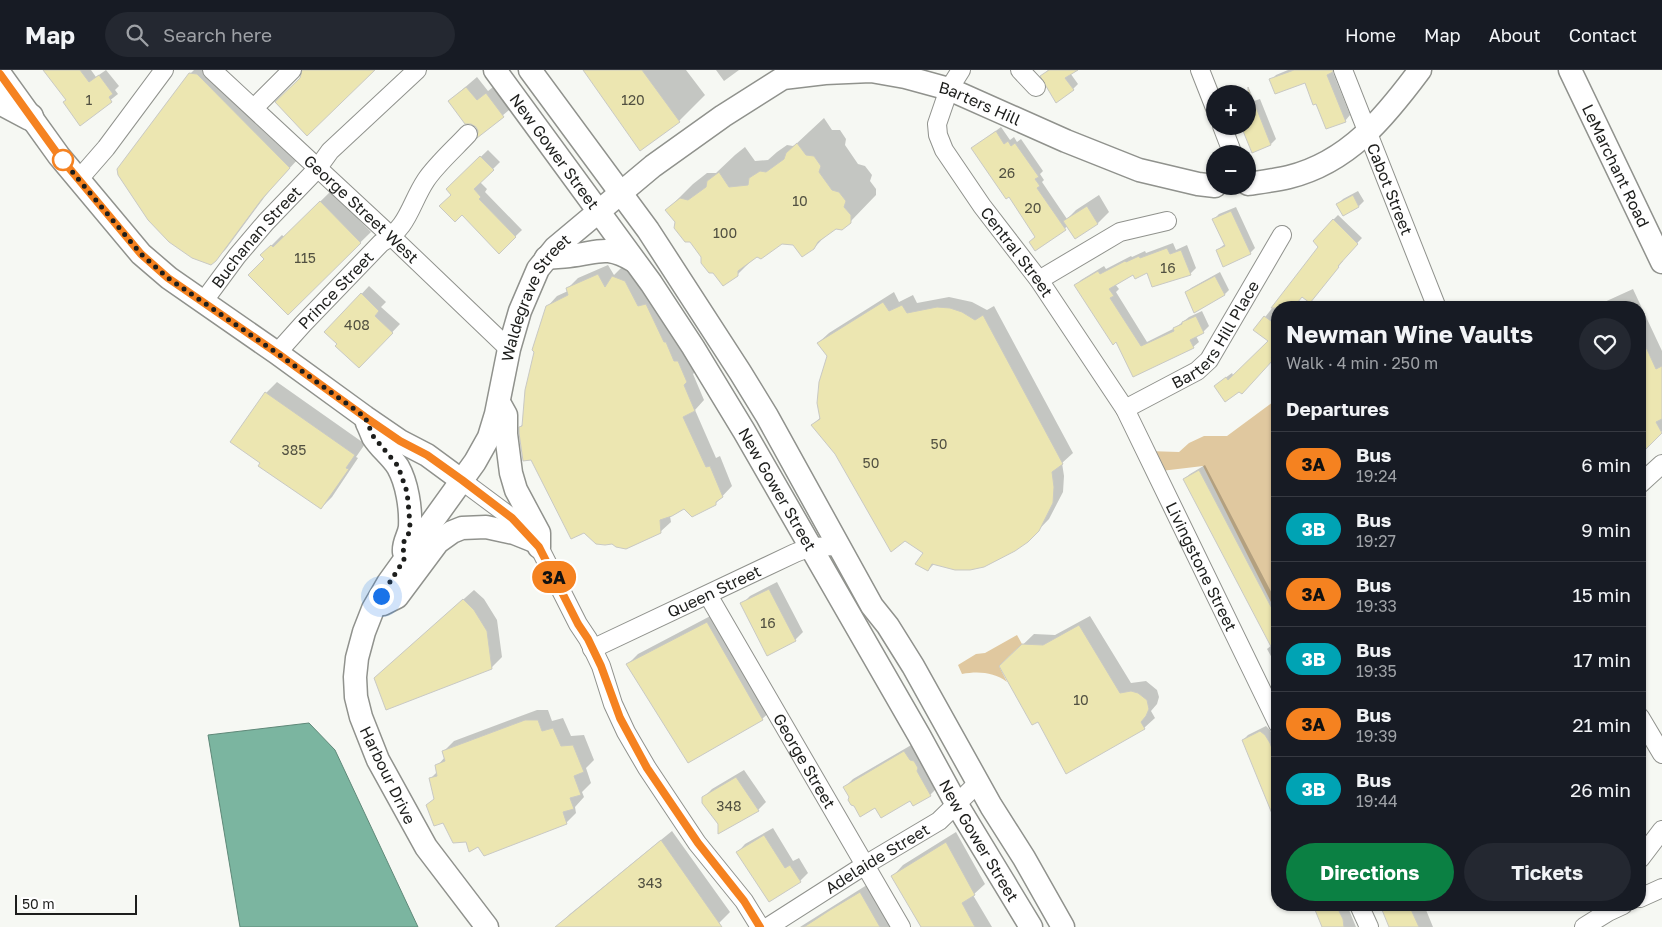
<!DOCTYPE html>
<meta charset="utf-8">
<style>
body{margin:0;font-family:"Golos Text",sans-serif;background:#242831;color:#f1f3f6;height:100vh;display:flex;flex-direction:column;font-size:19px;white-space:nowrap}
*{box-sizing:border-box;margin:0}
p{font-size:16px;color:#9ea1a6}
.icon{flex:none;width:28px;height:28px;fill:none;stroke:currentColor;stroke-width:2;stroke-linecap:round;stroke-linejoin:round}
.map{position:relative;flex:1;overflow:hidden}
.details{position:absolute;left:1271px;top:231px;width:375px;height:610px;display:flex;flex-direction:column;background:#171b24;border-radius:20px;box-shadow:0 1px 4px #0004}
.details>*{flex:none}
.badge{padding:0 10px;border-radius:16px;font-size:18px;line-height:32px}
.fabs{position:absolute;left:1206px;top:15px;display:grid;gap:10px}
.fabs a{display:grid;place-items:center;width:50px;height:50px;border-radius:50%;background:#171b24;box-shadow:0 1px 4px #0004;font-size:25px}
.scale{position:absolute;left:15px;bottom:12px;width:122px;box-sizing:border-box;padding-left:5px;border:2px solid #1d1e1c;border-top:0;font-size:14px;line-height:18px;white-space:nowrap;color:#1d1e1c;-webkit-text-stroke:4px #fff;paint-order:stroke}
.you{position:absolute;width:25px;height:25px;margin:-12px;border:4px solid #fff;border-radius:50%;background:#1a73e8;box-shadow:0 0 0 8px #1a73e833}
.map>.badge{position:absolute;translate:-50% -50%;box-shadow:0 0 0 2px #fff}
h2{padding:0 15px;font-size:19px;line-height:45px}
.round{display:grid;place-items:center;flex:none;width:52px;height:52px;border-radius:26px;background:#242831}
.headline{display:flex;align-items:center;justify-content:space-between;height:85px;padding:0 15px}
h1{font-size:24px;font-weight:700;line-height:38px}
.primary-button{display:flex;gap:10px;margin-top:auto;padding:10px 15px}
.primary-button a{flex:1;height:58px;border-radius:30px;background:#0b8043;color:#fff;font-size:20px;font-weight:700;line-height:58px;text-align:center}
.primary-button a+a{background:#242831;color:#f1f3f6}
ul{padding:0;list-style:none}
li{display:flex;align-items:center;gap:15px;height:65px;padding:0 15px;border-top:1px solid #363941}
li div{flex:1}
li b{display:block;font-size:19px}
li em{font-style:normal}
li .badge{min-width:55px;font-weight:700;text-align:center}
header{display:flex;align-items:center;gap:30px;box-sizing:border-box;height:70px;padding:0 25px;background:#171b24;border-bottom:1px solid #363941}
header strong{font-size:24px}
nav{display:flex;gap:28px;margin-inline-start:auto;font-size:18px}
.search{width:350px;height:45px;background:#242831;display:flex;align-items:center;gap:12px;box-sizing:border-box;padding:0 18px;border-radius:28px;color:#9ea1a6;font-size:19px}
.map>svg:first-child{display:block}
</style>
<header>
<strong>Map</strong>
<div class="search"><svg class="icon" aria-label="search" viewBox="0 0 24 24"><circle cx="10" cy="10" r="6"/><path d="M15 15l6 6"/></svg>Search here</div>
<nav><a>Home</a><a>Map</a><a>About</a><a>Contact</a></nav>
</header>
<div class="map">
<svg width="1662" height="857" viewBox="0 0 1662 857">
<rect width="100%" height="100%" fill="#f6f8f3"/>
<path fill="#e0c89f" d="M1277 329V544L1203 396 1161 401 1148 381 1179 382 1189 373 1204 366H1227Z
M1017 565 1022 574 999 596 1007 612C994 602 978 601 962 604L958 595 976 584 985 583Z"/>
<path fill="#7bb5a0" stroke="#5f8878" d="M309 653 335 680 418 857H240L208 665Z"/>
<path fill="#0003" d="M45 0H91L96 7 106 0 119 16 115 20 118 24 80 54 67 30Z
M194 0H214L300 87 272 117 226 179 215 190 190 4Z
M584 0H686L705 25 679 51Z
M716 0H739L724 11Z
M1048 0H1068L1078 14 1073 19 1042 6Z
M1288 0H1332L1350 45 1345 51 1317 33 1305 12 1271 10 1276 5Z
M477 7 488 21 497 14 514 36 479 65 480 61 477 56 449 31Z
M1260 29 1276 69 1271 74 1248 56V33Z
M824 48 832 60H840L846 69 845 75 858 94 865 96 872 105 870 111 876 119V125L850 152 830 161 814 178 794 174 781 173 756 186 737 205 676 152 667 140 693 114 707 103H716L735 85 745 77 755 91 768 90 777 82 787 75 793 76 795 75Z
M1001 57 1010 70 1014 67 1017 72 1021 69 1043 101 1040 104 1044 110 1042 112 1067 149 1076 140 1099 125 1109 142 1098 153 1075 167 1068 156 1036 179V167L1009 126 973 78Z
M488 80 500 92 480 112 487 119 485 122 522 160 499 182 447 119Z
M331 121 371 162 288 243 266 189 262 185 282 165 284 167Z
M1358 121 1364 131 1359 136 1338 134 1343 129Z
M1236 137 1255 178 1250 183 1217 180 1225 174 1214 149 1219 144Z
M1338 145 1362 168 1341 190 1343 191 1315 226H1303L1278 238 1276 269 1278 280 1275 282 1277 285 1256 306 1257 307 1221 311 1232 303 1234 307 1270 271 1255 260 1320 177 1333 150Z
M1173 173 1176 180 1187 175 1196 198 1190 204 1148 201 1133 204 1115 214 1119 219 1116 222 1147 272 1175 258 1189 247 1202 241 1209 256 1203 262 1196 266 1199 272 1193 277 1134 306 1117 271 1076 216 1081 210 1104 196 1106 199 1131 186 1132 187 1145 181 1146 183Z
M608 195 614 205 623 196 635 201 696 301 693 304 704 330 695 340 716 388 720 386 732 416 715 434 684 437 670 446 671 452 660 462 630 477H621L520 357 523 354 547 237 557 226 568 221V218L578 208Z
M1220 202 1229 220 1225 224 1195 242 1187 223 1191 218Z
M369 216 386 232 381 237 400 254 367 289 339 274 326 262Z
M1633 219 1662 281V361L1640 383V238H1597L1600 234Z
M894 222 899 232 913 225 917 233 949 227 972 232 987 240 994 236 1073 383 1062 393 1064 406 1063 422 1049 449 1028 471 934 494 928 500 924 483 812 355 821 347 828 286 818 273 829 263Z
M277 312 365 374 356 387 358 388 332 427 321 438 266 323Z
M1205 395 1278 535V599L1267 579 1272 575 1184 409 1190 404Z
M777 512 803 562 795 570 742 534 750 526Z
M474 520 484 529 497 550 502 587 491 598 375 608Z
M718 542 773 639 762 649 628 594 638 584Z
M1090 546 1131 613 1146 611 1157 620 1159 627 1157 634 1151 641 1155 648 1144 658 1011 586 1034 564 1055 565Z
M537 640H548L552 651 563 648 571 666 584 665 594 690 586 698 591 713 582 722 584 727 575 737 576 743 566 753 479 776 467 771 435 728 431 708 438 701 437 696 445 687 443 682 454 671Z
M1266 656 1270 660 1278 676V745L1274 746 1243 670 1248 665Z
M913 674 938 717 930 725 876 736 845 717 853 709Z
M744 700 766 732 758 740 719 761 720 754 704 727 712 719Z
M773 758 793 791 799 788 808 803 800 811 737 783 745 774Z
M672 761 730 842 719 853 714 857H562L560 854 570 844Z
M956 762 985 814 973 825 992 857H921L893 806 903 795Z
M870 813 895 857H800Z
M1316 835H1347L1356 857H1325Z
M1382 835H1424L1433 857H1391Z"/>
<path fill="#ece6b1" stroke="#c9c9c4" d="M43 0H80L89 12 99 5 113 24 109 27 112 32 80 56 63 32 66 30Z
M302 0H375L307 66 275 32 300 8Z
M583 0H642L680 52 640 81Z
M1049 0H1078L1065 8 1074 20 1056 33 1040 6Z
M1294 0H1333V2L1327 5 1346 52 1326 59 1316 34 1313 35 1305 13 1275 24 1269 9Z
M189 3 197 4 290 98 262 129 216 191 211 195 192 188 169 172 148 150 118 105 117 99Z
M466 17 477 30 486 23 504 47 477 68 478 61 476 57 471 54H465L448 31Z
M1248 17 1271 75 1252 83 1241 56H1248Z
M996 61 1004 74 1008 71 1011 76 1015 73 1039 107 1035 109 1040 116 1037 118 1066 160 1035 181 1029 172 1035 167 1009 127 1006 129 971 78Z
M797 73 806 85 814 86 821 96 819 102 832 120 839 122 846 131 844 137 851 145V153L842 160 836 159 818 172 814 179 802 187 793 175 782 174 761 189 757 187 738 201V206L723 216 713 203H709L701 193V187L690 172H685L674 158 675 152 665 140 680 128 688 130 706 117 707 111 719 102 729 117 748 115 749 108 760 101 766 102 784 89 786 83Z
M480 86 494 100 474 119 481 127 479 129 516 167 499 184 462 145 455 152 439 136 451 125 446 119Z
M1353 125 1359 137 1343 146 1336 134Z
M320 131 361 173 288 245 248 205 264 189 260 185 271 175 273 177Z
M1087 136 1098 154 1075 169 1063 151Z
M1231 141 1251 184 1223 197 1216 180 1225 176 1212 149Z
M1333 149 1358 174 1338 196 1339 197 1310 233 1302 227 1293 238H1271L1318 177 1313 171Z
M1167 178 1170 184 1181 180 1191 205 1152 217 1147 203 1135 209 1133 205 1109 219 1114 226 1110 228 1141 276 1174 261 1173 258 1182 254V252L1196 246 1204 263 1190 270 1194 278 1133 307 1116 272 1113 275 1074 215 1098 201 1100 204 1125 191 1126 192 1139 186 1140 188Z
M598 204 605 217 612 206 625 211 638 236 646 234 664 272H666L674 291H678L687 312 684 315 695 341 683 347 706 397 710 396 723 427 716 432V435L692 447 684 439 672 446 660 450 661 463 626 479 616 477 612 474 605 475 596 474 584 463 571 469 531 390 523 391 519 363V357L522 356 525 320 534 282 532 280 546 236 568 225 566 218Z
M1215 206 1225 225 1194 243 1185 222Z
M361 223 379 241 375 246 393 263 359 298 335 276 337 274 324 262Z
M883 232 889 241 902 235 907 243 937 237 950 238 962 242 975 250 983 245 1063 394 1052 402 1054 417 1053 433 1039 461 1028 472 1015 481 984 497 970 500H955L932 494 928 501 915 494 923 483 905 471 891 482 835 384 811 355 820 349 817 333 819 312 827 286 817 273Z
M1264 246 1278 256V268L1272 275 1278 279 1271 288 1273 290 1242 324 1239 322 1225 332 1214 316 1226 307 1228 310 1268 271 1253 260Z
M1640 264 1656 299 1662 296V349L1656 352 1662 363 1640 385Z
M265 322 355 385 346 398 349 399 321 439 258 396 260 393 230 372Z
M1199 400 1278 550V590L1183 409Z
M769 519 796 571 767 586 740 533Z
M463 529 474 540 487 561 492 599 386 640 374 608Z
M707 552 763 650 688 693 626 594Z
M1079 555 1120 623 1131 621 1138 623 1147 630 1149 639 1146 646 1141 652 1145 659 1066 704 1038 652 1032 655 999 596 1022 574 1043 575Z
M525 650H538L542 661 553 658 561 676 573 675 584 702 574 706 581 725 570 728 574 739 563 742 567 754 484 786 478 777 469 782 466 772 453 773 443 753 434 756 426 735 434 729 429 708 437 706 435 695 445 691 442 681Z
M1260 661 1265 665 1270 673 1276 690 1273 692 1278 701 1277 756 1242 670Z
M904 681 910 690 914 691 918 698 917 701 931 726 913 736 910 731 881 748 875 738 860 747 854 736 851 735 848 730 849 727 843 717Z
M736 707 759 741 718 764V754L702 733V727Z
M764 765 785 798 790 795 801 812 769 832 736 782Z
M661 770 722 857H555Z
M946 772 975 825 962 833 975 857H921L891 806Z
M860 822 880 857H804L830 840Z
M1313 835H1336L1343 849 1344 857H1322Z
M1380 835H1409L1419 857H1389Z"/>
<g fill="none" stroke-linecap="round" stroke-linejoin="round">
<defs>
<g id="minor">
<path id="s1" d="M212 0 392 167 509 279"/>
<path id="s2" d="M961 0 949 19 937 54 938 65 944 80 982 136 1039 210 1125 339 1278 654"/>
<path d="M1020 0 1036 17"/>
<path d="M1200 0 1215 38"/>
<path id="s3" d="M1343 0 1437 238"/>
<path d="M254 38 292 0"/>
<path d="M1222 56 1232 82"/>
<path d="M79 109 106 78 164 0"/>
<path d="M1039 210 1120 162 1167 151"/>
<path id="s4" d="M203 232 237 186 266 152 317 99 330 81 417 0"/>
<path id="s5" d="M277 283 303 254 381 173C409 157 410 134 426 110 436 95 455 78 468 64"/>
<path id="s6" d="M1125 339 1197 301 1209 290 1282 165"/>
<path d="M461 410 512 448 539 477 578 554 588 569 601 596 613 634 626 662 647 698 697 773 744 831 760 857"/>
<path d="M1640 414 1662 394"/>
<path id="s7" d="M708 525 901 857"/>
<path id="s8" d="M592 579 795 483 811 477 838 476"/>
<path d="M1640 647 1662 684"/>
<path d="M1640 789 1662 760"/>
<path d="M1640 828 1662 818"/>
<path d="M1359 835 1369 857"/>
<path id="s9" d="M768 857 865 795 939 751 978 713"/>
<path d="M1584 857 1608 842 1623 835"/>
</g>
<g id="major">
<path id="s10" d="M495 0 651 213 693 277 744 361 920 667 957 735 1031 857"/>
<path d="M530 0 648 160 740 302 767 346 872 536 888 556 913 596 991 736 1024 788 1063 857"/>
<path id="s11" d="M1570 0 1662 192"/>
<path d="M0 4 59 86 141 184 169 208 277 283 365 347 400 371 427 385 461 410"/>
<path d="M1248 114C1261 112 1276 110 1289 107 1349 92 1385 47 1420 0"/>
<path d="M546 188C554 187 561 187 569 186 599 183 605 174 634 191"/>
<path d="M501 336 506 345V364L511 403 516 420 539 463V477"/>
<path d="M367 353C369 357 371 362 373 367 380 378 391 386 398 397 407 413 411 438 410 457 409 466 403 472 404 482"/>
<path d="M383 534 397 527 438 472 452 462 462 458 486 457 514 463 534 471"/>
<path id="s12" d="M487 857 426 777 378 690 361 647 356 627 355 607 357 588 364 562 373 539 388 513 475 392 489 367 496 344 509 279 520 241 538 199 555 178 653 96 723 46 783 8 825 3 871 1 905 7 949 19 1066 71 1139 100 1198 114 1215 116"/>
</g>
<path id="highway" d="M0 31 30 47"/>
</defs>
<use href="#minor" stroke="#90928d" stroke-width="20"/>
<use href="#major" stroke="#90928d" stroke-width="25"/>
<use href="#highway" stroke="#90928d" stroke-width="29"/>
<use href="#minor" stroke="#fff" stroke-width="18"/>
<use href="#major" stroke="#fff" stroke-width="22"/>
<use href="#highway" stroke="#fff" stroke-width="26"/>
</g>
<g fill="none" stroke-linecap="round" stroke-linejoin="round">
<defs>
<path id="line" d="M0 4 59 86 141 184 168 208 277 283 365 347 400 371 427 385 462 410 512 448 539 477 578 554 588 569 601 596 620 648 647 698 698 773 744 831 760 857"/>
</defs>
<use href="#line" stroke="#fff" stroke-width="11"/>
<use href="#line" stroke="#f58220" stroke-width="8"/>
<path stroke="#1d1e1c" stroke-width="5" stroke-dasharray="0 9" d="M63 90 59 86 141 184 168 208 277 283 365 347 373 366 398 396 407 422 409 442 410 457 408 466 403 473 404 490 381 526"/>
</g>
<circle fill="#fff" stroke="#f58220" stroke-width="2.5" cx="63" cy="90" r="10"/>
<g text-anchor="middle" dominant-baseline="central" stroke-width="5" stroke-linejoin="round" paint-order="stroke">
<g font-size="14" fill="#515041">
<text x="89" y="29">1</text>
<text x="633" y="29">120</text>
<text x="1007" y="102">26</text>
<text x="800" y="130">10</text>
<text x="1033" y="137">20</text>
<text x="725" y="162">100</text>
<text x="305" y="187">115</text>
<text x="1168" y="197">16</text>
<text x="357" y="254">408</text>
<text x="939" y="373">50</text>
<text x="294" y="379">385</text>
<text x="871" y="392">50</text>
<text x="768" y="552">16</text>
<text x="1081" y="629">10</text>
<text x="729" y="735">348</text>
<text x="650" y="812">343</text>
</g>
<g font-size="16" fill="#1d1e1c" stroke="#fff">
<text stroke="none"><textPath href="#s12" startOffset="1255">Barters Hill</textPath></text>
<text stroke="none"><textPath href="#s10" startOffset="101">New Gower Street</textPath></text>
<text stroke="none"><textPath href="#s11" startOffset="106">LeMarchant Road</textPath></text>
<text stroke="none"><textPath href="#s3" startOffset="128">Cabot Street</textPath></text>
<text stroke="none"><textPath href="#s1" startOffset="204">George Street West</textPath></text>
<text stroke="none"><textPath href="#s4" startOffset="84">Buchanan Street</textPath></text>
<text stroke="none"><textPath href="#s2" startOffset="212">Central Street</textPath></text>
<text stroke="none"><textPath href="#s5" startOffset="86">Prince Street</textPath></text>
<text stroke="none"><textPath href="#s12" startOffset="714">Waldegrave Street</textPath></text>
<text stroke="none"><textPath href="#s6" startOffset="121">Barters Hill Place</textPath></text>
<text stroke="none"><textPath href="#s10" startOffset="506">New Gower Street</textPath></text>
<text stroke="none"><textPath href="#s2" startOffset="578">Livingstone Street</textPath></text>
<text stroke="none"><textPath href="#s8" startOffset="135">Queen Street</textPath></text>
<text stroke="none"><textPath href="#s7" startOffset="192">George Street</textPath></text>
<text transform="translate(388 705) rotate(64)">Harbour Drive</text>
<text stroke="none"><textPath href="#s10" startOffset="911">New Gower Street</textPath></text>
<text stroke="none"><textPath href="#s9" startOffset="129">Adelaide Street</textPath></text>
</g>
</g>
</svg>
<div class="fabs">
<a>+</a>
<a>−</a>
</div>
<div class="scale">50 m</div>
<div class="you" style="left:381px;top:526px"></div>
<b class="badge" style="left:554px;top:507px;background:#f58220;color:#111">3A</b>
<section class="details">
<div class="headline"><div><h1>Newman Wine Vaults</h1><p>Walk · 4 min · 250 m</p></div><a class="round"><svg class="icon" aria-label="heart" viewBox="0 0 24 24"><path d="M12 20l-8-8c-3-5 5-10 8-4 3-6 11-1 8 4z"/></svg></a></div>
<h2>Departures</h2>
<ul>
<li><span class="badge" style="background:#f58220;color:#111">3A</span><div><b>Bus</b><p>19:24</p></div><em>6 min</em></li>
<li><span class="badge" style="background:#00a3b4;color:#fff">3B</span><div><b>Bus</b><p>19:27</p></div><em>9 min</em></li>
<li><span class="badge" style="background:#f58220;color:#111">3A</span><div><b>Bus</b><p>19:33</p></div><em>15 min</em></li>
<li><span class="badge" style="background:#00a3b4;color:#fff">3B</span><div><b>Bus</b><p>19:35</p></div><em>17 min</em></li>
<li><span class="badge" style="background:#f58220;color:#111">3A</span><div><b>Bus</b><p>19:39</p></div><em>21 min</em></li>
<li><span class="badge" style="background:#00a3b4;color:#fff">3B</span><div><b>Bus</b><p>19:44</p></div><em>26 min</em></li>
</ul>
<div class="primary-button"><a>Directions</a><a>Tickets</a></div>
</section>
</div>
